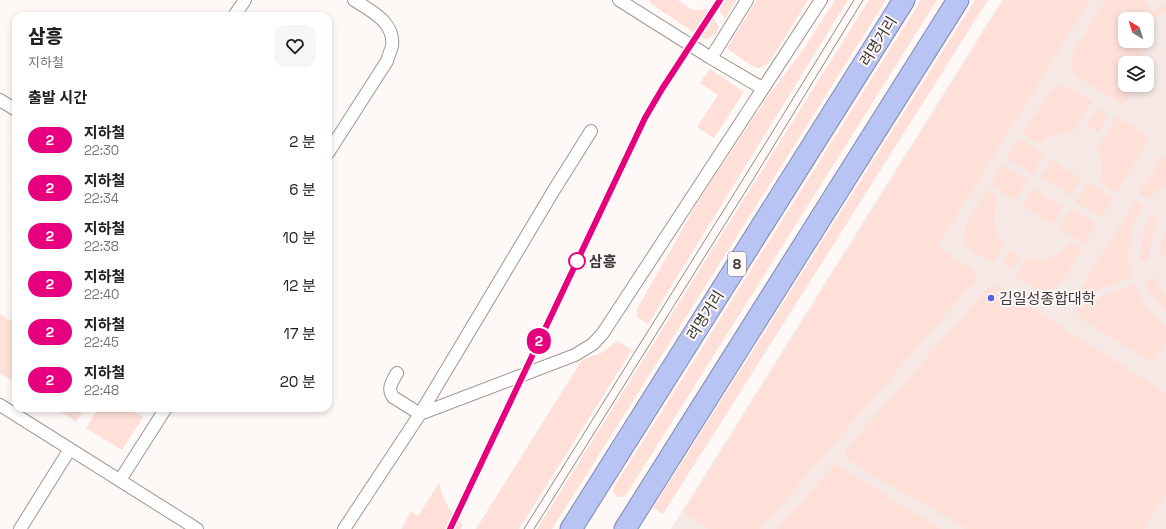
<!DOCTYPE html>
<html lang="ko">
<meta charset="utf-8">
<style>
body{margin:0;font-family:"Space Grotesk","Noto Sans KR",sans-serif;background:#f6f6f6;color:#202124;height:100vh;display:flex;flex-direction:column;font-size:15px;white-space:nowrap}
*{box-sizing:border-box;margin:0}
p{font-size:13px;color:#757577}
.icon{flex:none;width:22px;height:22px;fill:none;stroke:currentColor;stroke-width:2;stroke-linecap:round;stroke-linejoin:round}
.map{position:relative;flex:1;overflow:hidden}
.side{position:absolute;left:12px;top:12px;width:320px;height:400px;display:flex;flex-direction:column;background:#fff;border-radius:12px;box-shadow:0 2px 6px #0003}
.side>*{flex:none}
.badge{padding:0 8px;border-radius:13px;font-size:14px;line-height:26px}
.needle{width:26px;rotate:322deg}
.tools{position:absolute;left:1118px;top:12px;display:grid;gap:8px}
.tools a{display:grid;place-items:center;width:36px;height:36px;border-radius:8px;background:#fff;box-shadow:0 2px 6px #0003;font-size:20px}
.map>.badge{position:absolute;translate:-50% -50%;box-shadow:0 0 0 2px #fff}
h2{padding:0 16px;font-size:15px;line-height:36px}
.round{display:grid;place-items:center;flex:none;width:42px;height:42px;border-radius:12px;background:#f6f6f6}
.head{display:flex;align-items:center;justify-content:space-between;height:68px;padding:0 16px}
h1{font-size:19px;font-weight:800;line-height:30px}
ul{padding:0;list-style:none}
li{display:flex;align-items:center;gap:12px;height:48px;padding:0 16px}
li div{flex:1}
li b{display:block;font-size:15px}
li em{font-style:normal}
li .badge{min-width:44px;font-weight:700;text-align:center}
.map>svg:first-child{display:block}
</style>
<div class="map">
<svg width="1166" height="529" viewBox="0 0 1166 529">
<rect width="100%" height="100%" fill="#fef8f6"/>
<path fill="#f5e8e5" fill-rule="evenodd" d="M1002 0H1166V529H671ZM1125 19H1147V41H1125ZM1125 63H1147V85H1125Z"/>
<path fill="#fee0d8" d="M649 0H678C689 9 694 12 707 9L719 27 715 34 708 39 702 38 650 3Z
M717 0H736L725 19 714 2Z
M757 0H808L770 61C767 63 764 67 759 68 752 68 733 52 727 48Z
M835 0H848L648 324 637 317V309L699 200 766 99 805 47Z
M869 0H886L552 529H537Z
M921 0H937L626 495 623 497H617L613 491 614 487Z
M975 0H988L663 514 653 508Z
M1004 0H1090L937 247 974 270 977 275 975 283 966 291 760 529H710L683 513Z
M1106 0H1145L1153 12 1166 5V12L1147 22V19H1125V41H1142L1141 63H1125V85H1136L1124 105C1113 98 1080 81 1074 72 1070 66 1071 61 1072 54Z
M710 69 744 92 714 138 697 127 718 95 700 83Z
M1063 86 1068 87 1092 102 1072 133C1060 132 1049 135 1039 144L1023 134 1050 92 1057 87Z
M1097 109 1108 116 1098 132 1087 125Z
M1117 117 1143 133 1148 141 1116 193 1100 182C1104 171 1103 160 1097 149Z
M1020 138 1044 154 1032 174 1007 158Z
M1166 156V184L1160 188 1149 199 1139 194 1162 159Z
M1051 159 1081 179 1071 195 1040 176Z
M1003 165 1028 180 1015 200 990 185Z
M1088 182 1113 198 1101 218 1076 202Z
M1033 188 1063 208 1053 224 1022 205Z
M988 189 999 196C991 213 993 230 1004 245L993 263C984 257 973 253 967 245 957 231 980 202 988 189Z
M1136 200 1144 206C1129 227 1125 252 1131 277L1075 298 1077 294Z
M1072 209 1096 224 1084 244 1059 228Z
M1150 215 1159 220C1152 233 1150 246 1149 261H1140C1141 244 1143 230 1150 215Z
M1166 230V257L1159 255 1163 237Z
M1070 242 1082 249C1073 262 1059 295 1040 290 1031 288 1023 281 1015 277L1027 258C1044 263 1060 255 1070 242Z
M1010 250 1020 257 1012 269 1002 263Z
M1154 277 1166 296V312L1152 296 1145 281Z
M1134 284C1141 301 1151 314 1166 326V341L1153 363 1081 319 1074 307Z
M997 286 1166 393V494L1144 529H968L870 474 848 460 845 454 847 448 989 287Z
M0 314 16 324V383L0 373Z
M617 341 632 350 519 529H476L582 360 601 353Z
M55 408H85L76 422Z
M99 408H128L143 417 122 450 86 428Z
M835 464 941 529H777Z
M439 483C444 502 449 511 463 525L460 529H401L411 512 418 516Z"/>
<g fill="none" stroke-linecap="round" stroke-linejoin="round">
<defs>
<path id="minor" d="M619 0 711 58
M747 0 711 58 762 88
M234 16 245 0
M0 100 16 110
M328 153 387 61C388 56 391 51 392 46 395 22 371 11 354 0
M397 373C392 382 387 388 393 397L420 414 575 355 593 344 603 333 821 0
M0 405 197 529
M120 480 166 408
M20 529 70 449
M344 529 420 414 554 190 591 131"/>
<path id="trunk" d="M571 529 904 0
M625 529 958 0"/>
</defs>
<use href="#minor" stroke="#9d9694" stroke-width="14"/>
<use href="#trunk" stroke="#8189af" stroke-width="23"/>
<use href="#minor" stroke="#fff" stroke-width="12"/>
<use href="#trunk" stroke="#b8c4f3" stroke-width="21"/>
<path stroke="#908c8b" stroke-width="1" d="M524 529 747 173 854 0
M534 529 754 178 863 0"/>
</g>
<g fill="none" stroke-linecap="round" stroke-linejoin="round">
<defs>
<path id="line" d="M450 529 645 118 662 89 720 0"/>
</defs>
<use href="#line" stroke="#fff" stroke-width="9"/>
<use href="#line" stroke="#e6007e" stroke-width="6"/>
</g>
<circle fill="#fff" stroke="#e6007e" stroke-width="2" cx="577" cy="261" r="8"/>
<circle fill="#5463d9" stroke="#fef8f6" stroke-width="1.5" cx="991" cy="298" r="4"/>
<g text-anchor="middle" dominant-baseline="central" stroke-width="4" stroke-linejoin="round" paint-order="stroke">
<rect fill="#fef8f6" stroke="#767270" stroke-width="1" x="728" y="252" width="18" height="24" rx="3"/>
<g font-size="14" font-weight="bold" fill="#3b3837">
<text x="737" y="264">8</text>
</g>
<g font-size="15" fill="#3b3837" stroke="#fef8f6">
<text transform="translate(878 41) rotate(-58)">려명거리</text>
<text transform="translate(705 315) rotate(-58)">려명거리</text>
</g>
<g font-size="15" font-weight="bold" fill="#3b3837" stroke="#fef8f6" text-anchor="start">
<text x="589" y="261">삼흥</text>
</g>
<g font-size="15" fill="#3b3837" stroke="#fef8f6" text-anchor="start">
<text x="999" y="298">김일성종합대학</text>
</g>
</g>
</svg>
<div class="tools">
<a><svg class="needle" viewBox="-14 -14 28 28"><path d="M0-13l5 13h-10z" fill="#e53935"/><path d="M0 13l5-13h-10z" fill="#757577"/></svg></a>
<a><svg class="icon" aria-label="layers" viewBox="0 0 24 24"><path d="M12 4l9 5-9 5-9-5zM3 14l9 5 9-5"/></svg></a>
</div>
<b class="badge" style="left:539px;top:341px;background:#e6007e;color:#fff">2</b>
<section class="side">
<div class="head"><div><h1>삼흥</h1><p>지하철</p></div><a class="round"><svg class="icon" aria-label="heart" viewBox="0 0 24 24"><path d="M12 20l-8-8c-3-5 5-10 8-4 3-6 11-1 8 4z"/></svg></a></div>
<h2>출발 시간</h2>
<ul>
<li><span class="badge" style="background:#e6007e;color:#fff">2</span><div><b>지하철</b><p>22:30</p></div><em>2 분</em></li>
<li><span class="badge" style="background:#e6007e;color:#fff">2</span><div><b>지하철</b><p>22:34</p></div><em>6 분</em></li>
<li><span class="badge" style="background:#e6007e;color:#fff">2</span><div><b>지하철</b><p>22:38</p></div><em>10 분</em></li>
<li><span class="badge" style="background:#e6007e;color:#fff">2</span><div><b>지하철</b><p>22:40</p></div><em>12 분</em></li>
<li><span class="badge" style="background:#e6007e;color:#fff">2</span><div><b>지하철</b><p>22:45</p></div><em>17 분</em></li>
<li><span class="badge" style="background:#e6007e;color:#fff">2</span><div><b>지하철</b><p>22:48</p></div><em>20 분</em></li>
</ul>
</section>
</div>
